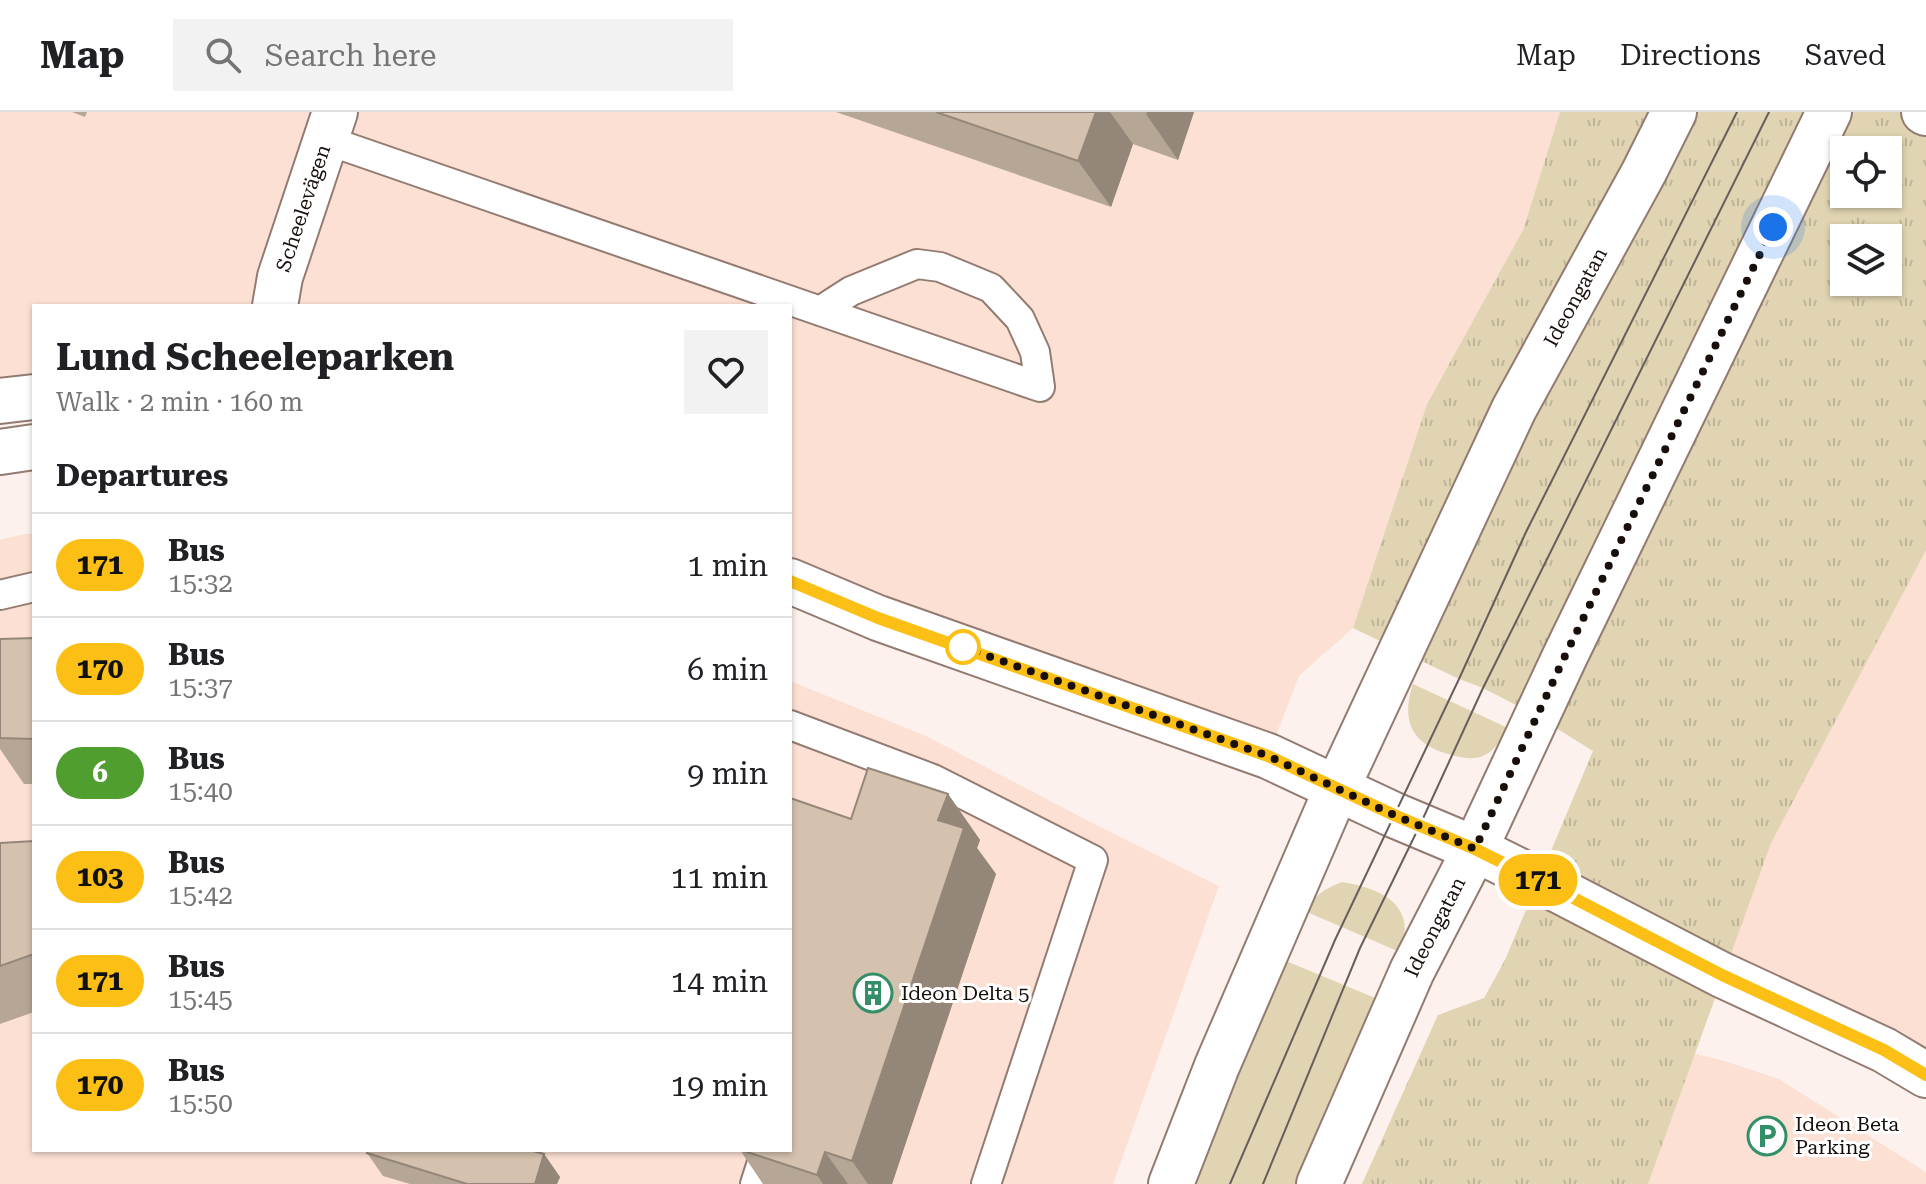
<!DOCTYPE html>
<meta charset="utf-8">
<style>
body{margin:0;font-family:"Roboto Serif",serif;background:#f2f2f2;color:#202124;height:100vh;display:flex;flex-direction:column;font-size:30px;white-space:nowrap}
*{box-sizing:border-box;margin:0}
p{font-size:26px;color:#757577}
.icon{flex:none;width:44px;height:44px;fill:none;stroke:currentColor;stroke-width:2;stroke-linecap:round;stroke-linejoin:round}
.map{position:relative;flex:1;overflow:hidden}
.details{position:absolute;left:32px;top:192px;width:760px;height:848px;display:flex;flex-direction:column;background:#fff;border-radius:0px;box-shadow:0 2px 6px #0004}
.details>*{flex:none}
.badge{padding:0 16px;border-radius:26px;font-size:28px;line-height:52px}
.fabs{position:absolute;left:1830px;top:24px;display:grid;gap:16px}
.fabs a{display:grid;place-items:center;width:72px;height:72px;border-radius:0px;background:#fff;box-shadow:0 2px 6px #0004;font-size:40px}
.you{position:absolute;width:40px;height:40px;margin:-20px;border:6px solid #fff;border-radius:50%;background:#1a73e8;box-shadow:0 0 0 12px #1a73e833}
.map>.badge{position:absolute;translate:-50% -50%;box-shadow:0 0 0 4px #fff}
h2{padding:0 24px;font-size:30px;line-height:72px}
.round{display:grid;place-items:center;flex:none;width:84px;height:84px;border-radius:0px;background:#f2f2f2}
.headline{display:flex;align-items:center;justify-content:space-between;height:136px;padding:0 24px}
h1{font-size:38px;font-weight:700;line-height:60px}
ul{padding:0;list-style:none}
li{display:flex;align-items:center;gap:24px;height:104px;padding:0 24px;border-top:2px solid #e0e0e0}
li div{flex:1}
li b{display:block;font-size:30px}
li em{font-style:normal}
li .badge{min-width:88px;font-weight:700;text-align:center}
header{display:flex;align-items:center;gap:48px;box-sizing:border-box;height:112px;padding:0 40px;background:#fff;border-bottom:2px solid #e0e0e0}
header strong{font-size:38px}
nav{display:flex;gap:44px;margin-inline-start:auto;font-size:28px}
.search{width:560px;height:72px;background:#f2f2f2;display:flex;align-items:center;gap:20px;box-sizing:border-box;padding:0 28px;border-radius:0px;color:#757577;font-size:30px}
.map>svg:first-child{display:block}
</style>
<header>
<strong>Map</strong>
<div class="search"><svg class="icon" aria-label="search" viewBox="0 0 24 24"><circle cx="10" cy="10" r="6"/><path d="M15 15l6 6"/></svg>Search here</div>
<nav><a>Map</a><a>Directions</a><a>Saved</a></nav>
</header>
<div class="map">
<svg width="1926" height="1072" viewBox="0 0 1926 1072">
<defs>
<pattern id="park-tufts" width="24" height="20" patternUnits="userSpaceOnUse" patternTransform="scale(2)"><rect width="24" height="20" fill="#e0d4b2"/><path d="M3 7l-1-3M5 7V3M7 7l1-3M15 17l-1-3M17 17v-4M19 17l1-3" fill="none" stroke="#bfb598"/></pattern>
</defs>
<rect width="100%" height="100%" fill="#fcf1ec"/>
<path fill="#fce0d4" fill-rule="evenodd" d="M0 0H1560L1523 118 1427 292 1353 516 1299 564 1268 644 790 469V194H34V285L0 289Z
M1926 22V963L1722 863 1835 131 1888 82ZM1844 126H1888V170H1844Z
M24 422H34V1038H790V569L926 624 1100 715 1219 774 1113 1072H0V428Z
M1438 903 1681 938 1728 950 1779 967 1926 1060V1072H1362Z"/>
<path fill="#e0d4b2" d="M1413 572 1508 616C1502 626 1495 639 1483 644 1474 648 1461 646 1452 643 1413 634 1400 610 1413 572Z
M1342 770C1365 774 1398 782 1404 809 1406 819 1403 831 1402 841L1307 800C1316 781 1323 778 1342 770Z
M1286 849 1380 888 1301 1072H1191L1214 1012Z"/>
<path fill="url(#park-tufts)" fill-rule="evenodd" d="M1560 0H1926V438L1771 731 1648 1072H1362L1438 903 1484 886 1505 848 1593 639 1537 604 1483 576 1459 567 1353 516 1427 292 1523 118ZM1844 38H1888V82H1844ZM1844 126H1888V170H1844Z"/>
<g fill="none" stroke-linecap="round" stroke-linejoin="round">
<defs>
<path id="service" d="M326 28 1040 275 1035 240 1020 207 991 176 940 155 917 152 851 179 820 199
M0 483 34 475
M790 613 933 667 1093 748 986 1072
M755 1072 766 1038"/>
<g id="minor">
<path d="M1924 0 1926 1"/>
<path id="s1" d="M275 194 280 165 335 0"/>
<path d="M1171 1072 1217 954 1337 676"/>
<path id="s2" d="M1319 1072 1412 859 1475 737"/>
</g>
<g id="tertiary">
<path d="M0 289 34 285"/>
<path d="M0 340 34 335"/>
<path d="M790 469 878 506 1268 644 1394 703 1475 737 1560 779 1722 863 1884 938 1926 963"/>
<path id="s3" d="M1337 676 1514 297 1644 60 1674 0"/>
<path d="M1475 737 1565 544 1829 0"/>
</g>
</defs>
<use href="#service" stroke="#937b71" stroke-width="32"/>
<use href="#minor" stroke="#937b71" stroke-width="48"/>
<use href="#tertiary" stroke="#937b71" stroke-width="48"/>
<use href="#service" stroke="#fff" stroke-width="28"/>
<use href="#minor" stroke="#fff" stroke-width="44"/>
<use href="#tertiary" stroke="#fff" stroke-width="44"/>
<path stroke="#685e5a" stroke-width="2" d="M1230 1072 1335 828 1459 567 1526 420 1737 0
M1263 1072 1360 836 1420 713 1483 576 1769 0"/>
</g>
<path fill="#b6a696" d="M72 0H87L85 5Z
M836 0H1194L1178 48 1133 32 1111 95Z
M34 526V672H24L0 637V527Z
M948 682 980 728 977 736 996 762 892 1072H763L740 1038 851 707Z
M34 729V900L0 912V731Z
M367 1041 544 1042 560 1065 557 1072H410L383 1064Z"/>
<path fill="#94877a" d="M1096 0H1110L1133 32 1111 95 1078 49Z
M1147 0H1194L1178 48 1146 2Z
M948 682 980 728 977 736 996 762 892 1072H868L852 1049 938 708Z
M825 1040 848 1072H823L817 1063Z
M544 1042 560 1065 557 1072H535Z"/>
<path fill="#d4c1ae" stroke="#94877a" stroke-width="2" d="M936 0H1096L1078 49Z
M34 526V627L0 626V527Z
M868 656 948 682 938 708 964 716 852 1049 825 1040 817 1063 741 1038H790V686L851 707Z
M34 729V842L0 854V731Z
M368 1038H530L544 1042 535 1072H467L367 1041Z"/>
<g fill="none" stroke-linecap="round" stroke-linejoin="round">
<defs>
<path id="line" d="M790 469 878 506 1268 644 1394 703 1475 737 1560 779 1722 863 1884 938 1926 963"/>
</defs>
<use href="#line" stroke="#fff" stroke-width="18"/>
<use href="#line" stroke="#fbbf15" stroke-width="12"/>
<path stroke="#180f0b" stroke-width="8" stroke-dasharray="0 14.4" d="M963 535 1268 644 1394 703 1475 737 1565 544 1773 115"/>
</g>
<defs>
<symbol id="building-ring" viewBox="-11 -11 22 22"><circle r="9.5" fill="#fff" stroke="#328f67" stroke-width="1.5"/><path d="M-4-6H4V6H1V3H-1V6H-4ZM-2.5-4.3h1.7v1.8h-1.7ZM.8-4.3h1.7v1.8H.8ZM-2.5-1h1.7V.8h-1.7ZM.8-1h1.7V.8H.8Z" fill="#328f67"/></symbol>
<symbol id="parking-ring" viewBox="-11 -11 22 22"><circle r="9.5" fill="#fff" stroke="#328f67" stroke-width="1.5"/><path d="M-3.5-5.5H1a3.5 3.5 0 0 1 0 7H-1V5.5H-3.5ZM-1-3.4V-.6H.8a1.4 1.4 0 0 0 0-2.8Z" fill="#328f67"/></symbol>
</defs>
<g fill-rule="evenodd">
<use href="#building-ring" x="851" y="859" width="44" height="44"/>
<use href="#parking-ring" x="1745" y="1002" width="44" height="44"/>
</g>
<circle fill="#fff" stroke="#fbbf15" stroke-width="4" cx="963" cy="535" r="16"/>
<g text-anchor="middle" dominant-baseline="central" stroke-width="6" stroke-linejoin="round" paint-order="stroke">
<g font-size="20" fill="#180f0b" stroke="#fff">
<text stroke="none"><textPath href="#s1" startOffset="102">Scheelevägen</textPath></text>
<text stroke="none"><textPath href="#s3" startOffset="546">Ideongatan</textPath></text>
<text stroke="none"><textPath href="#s2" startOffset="282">Ideongatan</textPath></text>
</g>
<g font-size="20" fill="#180f0b" stroke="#fff" text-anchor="start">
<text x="901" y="881">Ideon Delta 5</text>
<text x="1795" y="1012">Ideon Beta<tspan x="1795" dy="23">Parking</tspan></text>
</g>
</g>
</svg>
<div class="fabs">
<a><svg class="icon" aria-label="locate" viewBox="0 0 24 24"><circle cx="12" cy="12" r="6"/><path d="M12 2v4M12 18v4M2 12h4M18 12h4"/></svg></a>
<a><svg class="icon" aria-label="layers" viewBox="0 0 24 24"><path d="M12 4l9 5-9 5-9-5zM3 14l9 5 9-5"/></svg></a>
</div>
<div class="you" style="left:1773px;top:115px"></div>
<b class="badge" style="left:1538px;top:768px;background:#fbbf15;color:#111">171</b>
<section class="details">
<div class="headline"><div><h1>Lund Scheeleparken</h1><p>Walk · 2 min · 160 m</p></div><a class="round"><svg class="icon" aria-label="heart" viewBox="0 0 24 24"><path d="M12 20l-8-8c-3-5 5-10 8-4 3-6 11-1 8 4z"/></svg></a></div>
<h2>Departures</h2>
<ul>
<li><span class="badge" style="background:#fbbf15;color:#111">171</span><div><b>Bus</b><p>15:32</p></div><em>1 min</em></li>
<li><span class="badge" style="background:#fbbf15;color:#111">170</span><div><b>Bus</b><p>15:37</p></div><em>6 min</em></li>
<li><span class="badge" style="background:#509e2f;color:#fff">6</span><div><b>Bus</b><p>15:40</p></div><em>9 min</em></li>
<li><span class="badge" style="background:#fbbf15;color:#111">103</span><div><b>Bus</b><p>15:42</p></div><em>11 min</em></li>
<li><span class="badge" style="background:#fbbf15;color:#111">171</span><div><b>Bus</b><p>15:45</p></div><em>14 min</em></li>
<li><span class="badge" style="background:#fbbf15;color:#111">170</span><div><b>Bus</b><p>15:50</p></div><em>19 min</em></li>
</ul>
</section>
</div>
